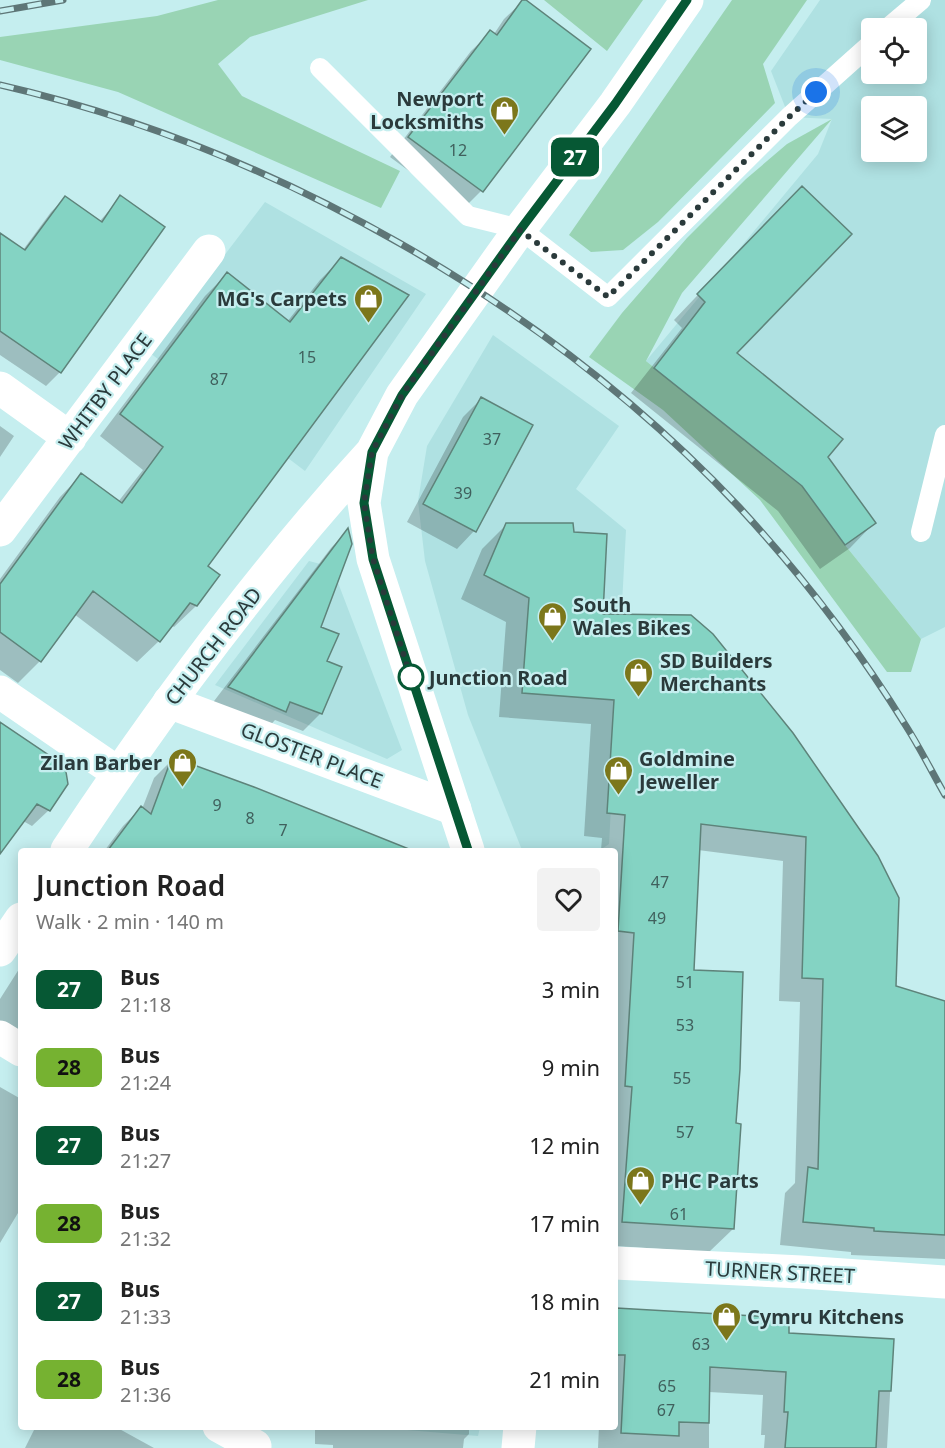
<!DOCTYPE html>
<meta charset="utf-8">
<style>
body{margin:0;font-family:"Noto Sans",sans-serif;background:#f2f2f2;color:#222;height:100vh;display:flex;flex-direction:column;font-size:22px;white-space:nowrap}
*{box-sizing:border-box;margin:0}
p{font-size:20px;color:#767676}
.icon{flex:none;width:33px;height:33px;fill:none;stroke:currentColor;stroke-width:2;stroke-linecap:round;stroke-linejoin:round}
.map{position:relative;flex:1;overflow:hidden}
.drawer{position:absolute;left:18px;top:848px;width:600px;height:582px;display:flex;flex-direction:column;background:#fff;border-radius:6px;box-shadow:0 3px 15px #0003}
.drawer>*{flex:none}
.badge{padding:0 12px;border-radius:9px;font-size:21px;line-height:39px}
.fabs{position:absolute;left:861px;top:18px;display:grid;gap:12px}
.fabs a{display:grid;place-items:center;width:66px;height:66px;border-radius:6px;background:#fff;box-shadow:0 3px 15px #0003;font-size:30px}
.you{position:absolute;width:30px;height:30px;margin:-15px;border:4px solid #fff;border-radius:50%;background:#1a73e8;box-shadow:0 0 0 9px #1a73e833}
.map>.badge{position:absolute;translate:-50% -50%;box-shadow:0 0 0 3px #fff}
.round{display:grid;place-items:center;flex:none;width:63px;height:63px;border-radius:6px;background:#f2f2f2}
.summary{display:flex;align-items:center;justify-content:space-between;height:102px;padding:0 18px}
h1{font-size:28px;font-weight:600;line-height:45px}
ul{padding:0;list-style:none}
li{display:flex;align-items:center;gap:18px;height:78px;padding:0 18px}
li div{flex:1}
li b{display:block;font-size:22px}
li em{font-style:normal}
li .badge{min-width:66px;font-weight:700;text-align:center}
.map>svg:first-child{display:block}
</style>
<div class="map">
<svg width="945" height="1448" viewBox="0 0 945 1448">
<rect width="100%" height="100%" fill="#c5eeef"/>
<path fill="#afe1e2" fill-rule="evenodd" d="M820 0H945V627L921 639 845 545 798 483 646 361 818 154 832 119 789 117 771 71ZM872 28H916V74H872ZM872 106H916V152H872Z
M265 202 426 294 305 471 150 353Z
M493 335 619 426 576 489 626 530 609 844 600 850H522L468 715 425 561 418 501 427 446Z
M309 561 332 567 402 750 387 759 215 685Z
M372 1427 480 1426V1427L478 1436Z"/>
<path fill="#99d4b4" d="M218 0H368L250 37 218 64 242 96 400 171 381 208 118 92 0 60V37L157 16Z
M544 0H643L607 51Z
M732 0H807L763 64 775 103 658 222 623 250 591 252 569 235Z
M832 119 682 293 646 361 804 488 845 545 921 639 911 672H887L760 500 663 410 589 357 622 313 687 238 746 179 787 144Z"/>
<path fill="#0003" d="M524 0 589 49 481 191 462 210 390 157 471 51 491 32 494 34 504 19Z
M121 197 60 372 46 386 0 355V245L23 250 51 212 65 198 99 222Z
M777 212 735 353 827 457 874 523 850 548 820 569 778 511 631 393 682 328 674 320Z
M342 258 206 567 196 606 174 627 171 625 159 641 137 662 74 614 40 661 18 683 0 670V579L60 497 81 475 118 502 143 470 100 436 205 296 227 274 287 322 320 280Z
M481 399 474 531 457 549 407 522 463 417Z
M0 426 14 436 0 457Z
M506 525 573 533 601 615 690 616 895 987 945 1003V1259L851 1255V1252L780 1245 785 1193 795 1183 800 1002 779 1001 783 861 698 850 692 971 734 1125 733 1229 709 1252 615 1246V850H601L602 838 584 836 591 724 499 717 506 622 461 599 482 549Z
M347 531 319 627 325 662 321 713 303 731 275 720 267 729 211 705 331 548Z
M0 724 49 810 32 826 23 821 0 852Z
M173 759 402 849 105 850 123 826 141 808 142 809 154 778Z
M21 966V1043L0 1029V999Z
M0 1087 21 1099V1208L0 1243Z
M617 1309 787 1335 893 1341 887 1448H764L765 1435H761L763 1395 709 1392V1448H598L599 1426H615V1311Z
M36 1426H114L154 1448H25Z
M315 1426H469V1434L464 1439 463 1448H333V1445L315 1444Z"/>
<path fill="#84d3c3" stroke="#5e837a" stroke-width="1.5" d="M522 0H526L591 49 483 192 408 137 490 30 497 35Z
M802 186 852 234 737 353 843 439 828 457 876 523 845 545 802 486 654 368 705 302 697 294Z
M120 195 165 227 61 373 0 331V233L25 250 65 196 102 222Z
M341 257 409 295 208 566 220 575 197 606 190 603 160 642 93 591 41 662 0 632V584L81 473 122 503 163 447 120 414 227 272 290 322Z
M481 397 533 425 476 532 423 504Z
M506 523H573L574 532 607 534 603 614 691 615 713 634 793 733 878 856 899 898 896 986 945 1001V1235L874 1231V1228L803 1222 808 1167 818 1169 823 979 802 978 806 837 701 824 694 970 743 972 740 1069 736 1123 741 1124 734 1229 622 1222 632 1087 625 1086 634 933 618 931 625 815 607 813 614 700 522 693 529 598 484 575Z
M348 528 352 544 321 627 339 634 327 661 342 667 322 714 290 702 286 712 228 687Z
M0 722 65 766 68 784 50 811 37 804 0 854Z
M172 757 254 787 409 849V850H108L141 806 151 814Z
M616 1308 789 1318V1333L894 1339 891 1391H879L876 1448H785L788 1412H784L786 1372 710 1367 709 1423 679 1422V1436L621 1433 625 1355H615Z"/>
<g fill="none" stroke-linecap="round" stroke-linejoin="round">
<path stroke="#fff" stroke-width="20" d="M888 28 921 0
M320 68 468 216 520 229 608 297 789 117 872 43
M921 532 945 435"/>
<path stroke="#fff" stroke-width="33" d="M0 388 70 438
M0 530 209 251
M0 692 118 773
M169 702 455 809
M0 1037 21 1050
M615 1263 801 1272 945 1282
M219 1426 255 1446"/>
<path stroke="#fff" stroke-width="33" d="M67 850C159 711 259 575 372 452
M468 850 373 559 364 503 372 452 402 395 520 229 615 104 687 0
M0 950 21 919
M518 1448 520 1426"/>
<defs>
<path id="rail" d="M0 11 63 0
M0 85C271 147 548 304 739 507 801 574 858 648 906 726 920 748 932 772 945 795"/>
</defs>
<use href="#rail" stroke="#5e7677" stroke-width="7"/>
<use href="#rail" stroke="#c5eeef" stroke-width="4.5" stroke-dasharray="14" stroke-linecap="butt"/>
</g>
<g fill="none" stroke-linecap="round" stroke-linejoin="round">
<defs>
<path id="line" d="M468 850 373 559 364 503 372 452 402 395 520 230 615 104 687 0"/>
</defs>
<use href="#line" stroke="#fff" stroke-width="14"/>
<use href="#line" stroke="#065834" stroke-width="9"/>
<path stroke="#2a3a3b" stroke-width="6" stroke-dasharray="0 10.8" d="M411 677 412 681 373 559 364 503 372 452 402 395 520 230 608 297 789 117 816 92"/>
</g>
<defs>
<symbol id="shop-pin" viewBox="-11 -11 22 30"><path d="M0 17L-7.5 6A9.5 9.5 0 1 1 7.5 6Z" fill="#7c771b" stroke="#c5eeef"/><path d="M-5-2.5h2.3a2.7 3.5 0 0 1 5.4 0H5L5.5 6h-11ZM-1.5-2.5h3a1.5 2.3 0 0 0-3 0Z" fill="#fff"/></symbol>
</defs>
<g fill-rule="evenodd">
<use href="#shop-pin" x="488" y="94" width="33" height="45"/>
<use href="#shop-pin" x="352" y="282" width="33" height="45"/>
<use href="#shop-pin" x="536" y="600" width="33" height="45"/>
<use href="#shop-pin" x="622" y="656" width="33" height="45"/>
<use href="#shop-pin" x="166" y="746" width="33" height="45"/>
<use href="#shop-pin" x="602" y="754" width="33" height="45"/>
<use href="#shop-pin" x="624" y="1164" width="33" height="45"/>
<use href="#shop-pin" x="710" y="1300" width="33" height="45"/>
</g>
<circle fill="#fff" stroke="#065834" stroke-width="3" cx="411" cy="677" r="12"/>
<g text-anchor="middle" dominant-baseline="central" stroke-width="4.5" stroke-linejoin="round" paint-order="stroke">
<g font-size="16" fill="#40605d">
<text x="458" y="150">12</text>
<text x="307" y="357">15</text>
<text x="219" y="379">87</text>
<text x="492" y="439">37</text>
<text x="463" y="493">39</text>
<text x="217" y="805">9</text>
<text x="250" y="818">8</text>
<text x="283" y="830">7</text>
<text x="660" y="882">47</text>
<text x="657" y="918">49</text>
<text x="685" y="982">51</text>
<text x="685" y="1025">53</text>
<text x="682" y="1078">55</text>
<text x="685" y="1132">57</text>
<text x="679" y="1214">61</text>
<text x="701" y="1344">63</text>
<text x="667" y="1386">65</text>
<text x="666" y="1410">67</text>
</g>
<g font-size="20" font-weight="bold" fill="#2a3a3b" stroke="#c5eeef" text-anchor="start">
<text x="484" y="98" text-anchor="end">Newport<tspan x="484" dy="23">Locksmiths</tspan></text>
<text x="347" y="298" text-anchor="end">MG's Carpets</text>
<text x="573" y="604">South<tspan x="573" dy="23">Wales Bikes</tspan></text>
<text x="660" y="660">SD Builders<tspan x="660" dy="23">Merchants</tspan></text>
<text x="639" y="758">Goldmine<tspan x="639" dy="23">Jeweller</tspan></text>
<text x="162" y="762" text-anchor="end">Zilan Barber</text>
<text x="661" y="1180">PHC Parts</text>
<text x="747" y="1316">Cymru Kitchens</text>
</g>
<g font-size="20" fill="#2a3a3b" stroke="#c5eeef">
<text transform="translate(105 391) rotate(-53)">WHITBY PLACE</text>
<text transform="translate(213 646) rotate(-52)">CHURCH ROAD</text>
<text transform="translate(312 755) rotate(21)">GLOSTER PLACE</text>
<text transform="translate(780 1272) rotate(3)">TURNER STREET</text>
</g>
<g font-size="20" font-weight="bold" fill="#2a3a3b" stroke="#c5eeef" text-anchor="start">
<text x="429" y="677">Junction Road</text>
</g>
</g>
</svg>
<div class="fabs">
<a><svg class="icon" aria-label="locate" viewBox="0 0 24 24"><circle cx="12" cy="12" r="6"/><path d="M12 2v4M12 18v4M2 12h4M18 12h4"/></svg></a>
<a><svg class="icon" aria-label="layers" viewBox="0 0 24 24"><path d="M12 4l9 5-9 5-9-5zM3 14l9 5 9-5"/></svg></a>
</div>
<div class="you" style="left:816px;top:92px"></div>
<b class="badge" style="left:575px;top:157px;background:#065834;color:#fff">27</b>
<section class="drawer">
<div class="summary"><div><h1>Junction Road</h1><p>Walk · 2 min · 140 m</p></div><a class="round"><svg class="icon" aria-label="heart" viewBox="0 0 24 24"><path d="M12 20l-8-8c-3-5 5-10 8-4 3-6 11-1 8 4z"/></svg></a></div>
<ul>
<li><span class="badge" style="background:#065834;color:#fff">27</span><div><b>Bus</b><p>21:18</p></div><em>3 min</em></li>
<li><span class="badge" style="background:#76b231;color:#111">28</span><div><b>Bus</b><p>21:24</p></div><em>9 min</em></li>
<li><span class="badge" style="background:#065834;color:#fff">27</span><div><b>Bus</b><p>21:27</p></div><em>12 min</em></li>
<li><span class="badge" style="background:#76b231;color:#111">28</span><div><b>Bus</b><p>21:32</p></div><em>17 min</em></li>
<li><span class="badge" style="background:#065834;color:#fff">27</span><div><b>Bus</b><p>21:33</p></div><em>18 min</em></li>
<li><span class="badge" style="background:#76b231;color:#111">28</span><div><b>Bus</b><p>21:36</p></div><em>21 min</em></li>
</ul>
</section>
</div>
